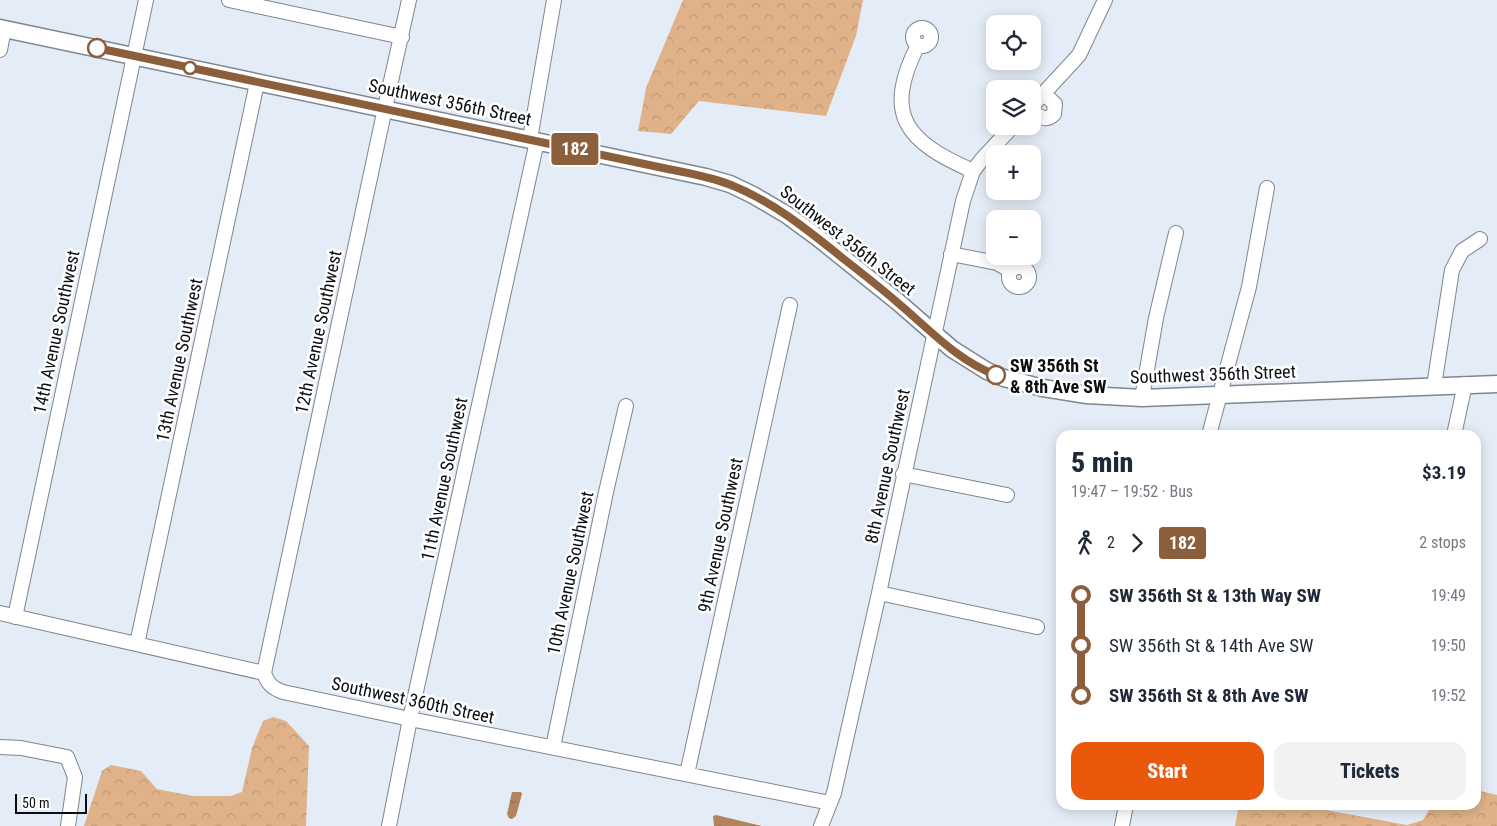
<!DOCTYPE html>
<meta charset="utf-8">
<style>
body{margin:0;font-family:"Roboto Condensed",sans-serif;background:#f2f2f3;color:#1f2937;height:100vh;display:flex;flex-direction:column;font-size:19px;white-space:nowrap}
*{box-sizing:border-box;margin:0}
p{font-size:16px;color:#747a83}
.icon{flex:none;width:28px;height:28px;fill:none;stroke:currentColor;stroke-width:2;stroke-linecap:round;stroke-linejoin:round}
.map{position:relative;flex:1;overflow:hidden}
.sheet{position:absolute;left:1056px;top:430px;width:425px;height:380px;display:flex;flex-direction:column;background:#fff;border-radius:15px;box-shadow:0 2px 12px #0003}
.sheet>*{flex:none}
.badge{padding:0 10px;border-radius:4px;font-size:18px;line-height:32px}
.controls{position:absolute;left:986px;top:15px;display:grid;gap:10px}
.controls a{display:grid;place-items:center;width:55px;height:55px;border-radius:10px;background:#fff;box-shadow:0 2px 12px #0003;font-size:25px}
.scale{position:absolute;left:15px;bottom:12px;width:72px;box-sizing:border-box;padding-left:5px;border:2px solid #0b0e11;border-top:0;font-size:14px;line-height:18px;white-space:nowrap;color:#0b0e11;-webkit-text-stroke:4px #fff;paint-order:stroke}
.map>.badge{position:absolute;translate:-50% -50%;box-shadow:0 0 0 2px #fff}
.legs{display:flex;align-items:center;gap:8px;height:55px;padding:0 15px;font-size:16px}
.legs p{margin-inline-start:auto}
.head{display:flex;align-items:center;justify-content:space-between;height:85px;padding:0 15px}
h1{font-size:28px;font-weight:800;line-height:38px}
.button{display:flex;gap:10px;margin-top:auto;padding:10px 15px}
.button a{flex:1;height:58px;border-radius:15px;background:#ea580c;color:#fff;font-size:20px;font-weight:800;line-height:58px;text-align:center}
.button a+a{background:#f2f2f3;color:#1f2937}
ul{padding:0 15px;list-style:none}
li{display:flex;align-items:center;gap:18px;height:50px;font-size:19px}
li i{display:grid;place-items:center;width:8px;height:100%;margin:0 6px;background:currentColor}
li i::after{content:'';width:12px;height:12px;margin:-6px;border:4px solid;border-radius:50%;background:#fff}
li p{margin-inline-start:auto}
li:first-child i{background:linear-gradient(#0000 50%,currentColor 0)}
li:last-child i{background:linear-gradient(currentColor 50%,#0000 0)}
.map>svg:first-child{display:block}
</style>
<div class="map">
<svg width="1497" height="826" viewBox="0 0 1497 826">
<defs>
<pattern id="forest-crowns" width="20" height="18" patternUnits="userSpaceOnUse" patternTransform="scale(1.25)"><rect width="20" height="18" fill="#e0b289"/><path d="M2 6a3 3 0 1 1 6 0M12 15a3 3 0 1 1 6 0" fill="none" stroke="#bf9875"/></pattern>
<pattern id="water-ripples" width="26" height="14" patternUnits="userSpaceOnUse" patternTransform="scale(1.25)"><rect width="26" height="14" fill="#b0845c"/><path d="M2 4q2-2 4 0t4 0M15 11q2-2 4 0t4 0" fill="none" stroke="#8d6a4b"/></pattern>
</defs>
<rect width="100%" height="100%" fill="#e4edf7"/>
<path fill="url(#forest-crowns)" d="M683 0H863L856 36 826 116 699 101 671 134 638 131 646 88Z
M273 717 286 721 309 746 306 826H84L102 771 111 765 141 771 157 789 193 796H231L242 792 252 748 263 721Z
M1476 790 1497 795V826H1235L1239 805H1299L1407 825 1423 820 1432 805H1476Z"/>
<path fill="url(#water-ripples)" d="M512 792H521L522 794 516 816 512 819 509 818 507 814Z
M716 815 762 826H714L713 816Z"/>
<g fill="none" stroke-linecap="round" stroke-linejoin="round">
<defs>
<path id="minor" d="M229 0 402 37
M913 37a9 9 0 1 1 18 0a9 9 0 1 1-18 0Z
M918 45C882 116 907 142 973 171
M0 50 4 29
M1032 106 1079 55 1105 0
M1032 111C1040 117 1046 122 1054 114L1055 104 1044 94
M530 139 554 0
M951 254 997 263 1011 271
M1009 277a10 10 0 1 1 20 0a10 10 0 1 1-20 0Z
M1434 386 1452 270 1462 251 1480 239
M1142 398 1156 318 1176 233
M1209 435 1249 287 1267 188
M1454 435 1465 384
M903 474 1007 495
M879 593 1037 627
M0 613 264 673C268 684 272 688 283 692L410 719 830 803
M15 617 146 0
M137 644 257 83
M264 673 385 108 409 0
M0 747 21 748 67 757 75 777 68 826
M553 747 606 492 626 406
M687 774 790 305
M389 826 410 719 537 141
M821 826 834 793 879 593 963 201 973 171 983 158 1013 126
M1122 826 1126 805"/>
<path id="major" d="M0 28 706 177 730 184 753 195 787 215 817 237 898 302 952 349 987 371 1004 378 1043 388 1087 395 1142 398 1497 384"/>
</defs>
<use href="#minor" stroke="#7e868f" stroke-width="16"/>
<use href="#major" stroke="#7e868f" stroke-width="19"/>
<use href="#minor" stroke="#fff" stroke-width="14"/>
<use href="#major" stroke="#fff" stroke-width="16"/>
</g>
<g fill="none" stroke-linecap="round" stroke-linejoin="round">
<defs>
<path id="line-1" d="M97 48 668 169C689 173 711 177 731 185 774 202 809 231 845 260 863 274 881 288 898 303 929 329 958 361 996 375"/>
</defs>
<use href="#line-1" stroke="#fff" stroke-width="11"/>
<use href="#line-1" stroke="#8b5e3c" stroke-width="8"/>
</g>
<g fill="#fff" stroke="#8b5e3c" stroke-width="2.5">
<circle cx="97" cy="48" r="9"/>
<circle cx="190" cy="68" r="6"/>
<circle cx="996" cy="375" r="9"/>
</g>
<g text-anchor="middle" dominant-baseline="central" stroke-width="5" stroke-linejoin="round" paint-order="stroke">
<g font-size="18" fill="#0b0e11" stroke="#fff">
<text transform="translate(450 102) rotate(12)">Southwest 356th Street</text>
<text transform="translate(848 240) rotate(38)">Southwest 356th Street</text>
<text transform="translate(56 332) rotate(-78)">14th Avenue Southwest</text>
<text transform="translate(318 332) rotate(-78)">12th Avenue Southwest</text>
<text transform="translate(179 360) rotate(-78)">13th Avenue Southwest</text>
<text transform="translate(1213 374) rotate(-2)">Southwest 356th Street</text>
<text transform="translate(887 466) rotate(-78)">8th Avenue Southwest</text>
<text transform="translate(444 479) rotate(-78)">11th Avenue Southwest</text>
<text transform="translate(720 535) rotate(-78)">9th Avenue Southwest</text>
<text transform="translate(570 573) rotate(-78)">10th Avenue Southwest</text>
<text transform="translate(413 700) rotate(12)">Southwest 360th Street</text>
</g>
<g font-size="18" font-weight="bold" fill="#0b0e11" stroke="#fff" text-anchor="start">
<text x="1010" y="365">SW 356th St<tspan x="1010" dy="21">&amp; 8th Ave SW</tspan></text>
</g>
</g>
</svg>
<div class="controls">
<a><svg class="icon" aria-label="locate" viewBox="0 0 24 24"><circle cx="12" cy="12" r="6"/><path d="M12 2v4M12 18v4M2 12h4M18 12h4"/></svg></a>
<a><svg class="icon" aria-label="layers" viewBox="0 0 24 24"><path d="M12 4l9 5-9 5-9-5zM3 14l9 5 9-5"/></svg></a>
<a>+</a>
<a>−</a>
</div>
<div class="scale">50 m</div>
<b class="badge" style="left:575px;top:149px;background:#8b5e3c;color:#fff">182</b>
<section class="sheet">
<div class="head"><div><h1>5 min</h1><p>19:47 – 19:52 · Bus</p></div><b>$3.19</b></div>
<div class="legs"><svg class="icon" aria-label="walk" viewBox="0 0 24 24"><circle cx="13" cy="4" r="2"/><path d="M13 8l-2 6 4 7M11 14l-3 7M7 12l3-4h3l4 4"/></svg>2<svg class="icon" aria-label="forward" viewBox="0 0 24 24"><path d="M9 5l7 7-7 7"/></svg><b class="badge" style="background:#8b5e3c;color:#fff">182</b><p>2 stops</p></div>
<ul>
<li><i style="color:#8b5e3c"></i><b>SW 356th St &amp; 13th Way SW</b><p>19:49</p></li>
<li><i style="color:#8b5e3c"></i><span>SW 356th St &amp; 14th Ave SW</span><p>19:50</p></li>
<li><i style="color:#8b5e3c"></i><b>SW 356th St &amp; 8th Ave SW</b><p>19:52</p></li>
</ul>
<div class="button"><a>Start</a><a>Tickets</a></div>
</section>
</div>
